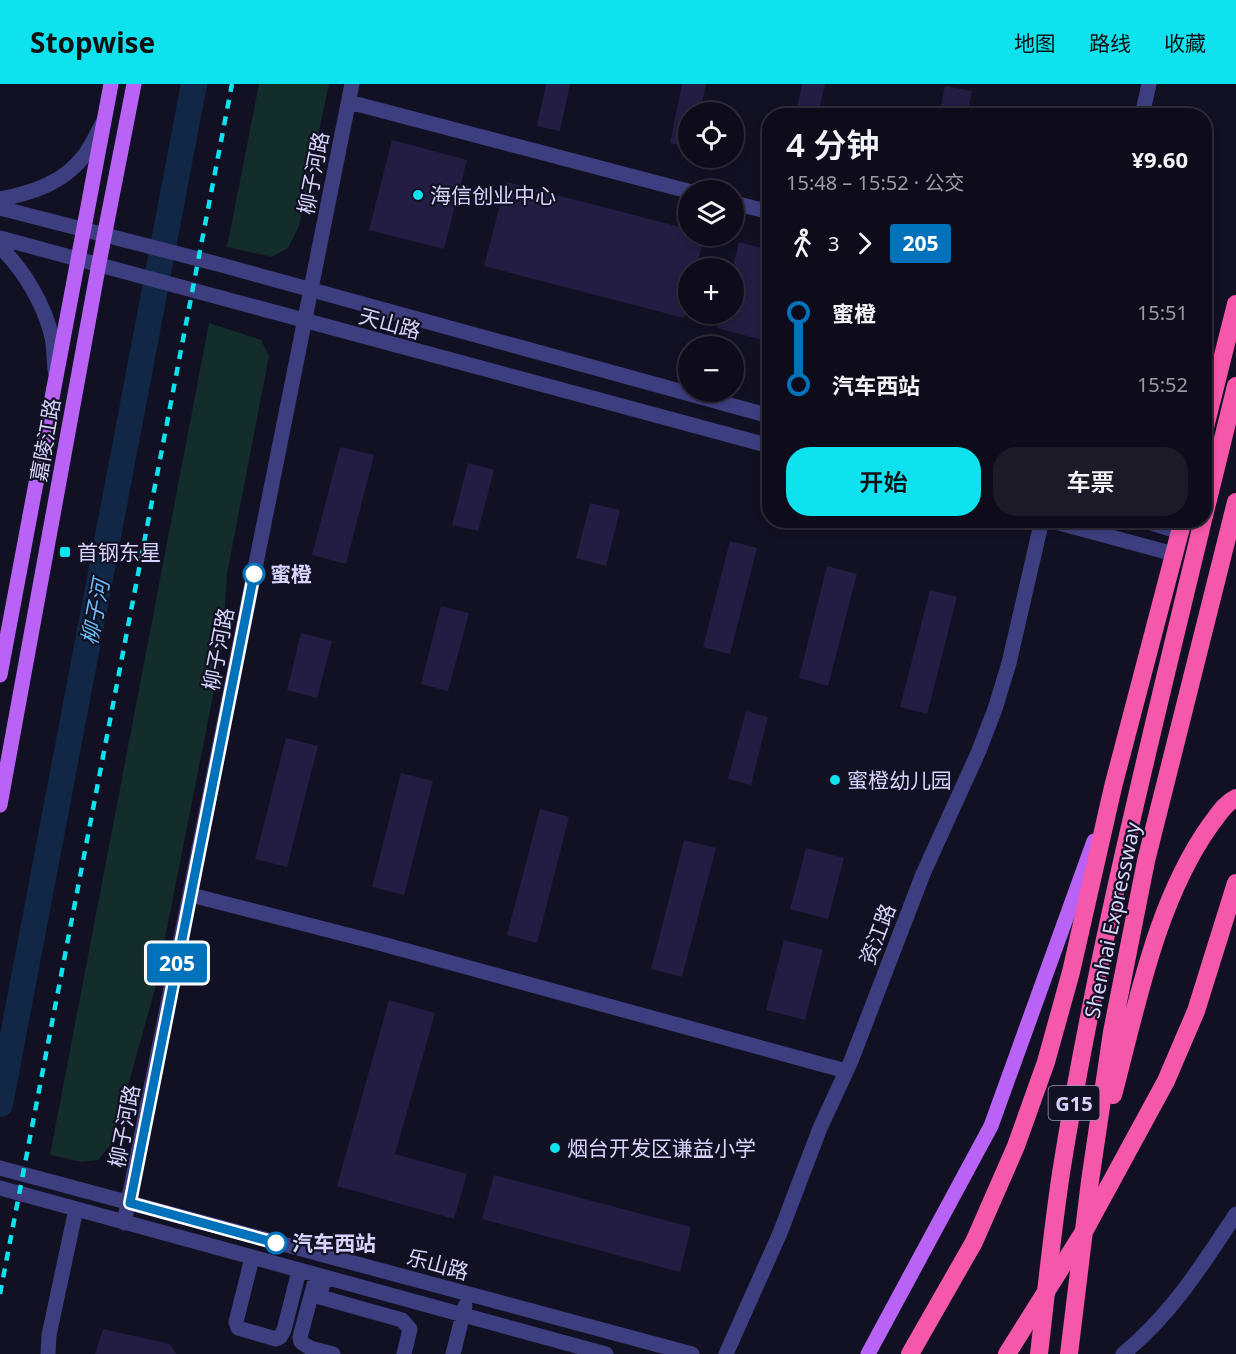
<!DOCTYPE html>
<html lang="zh">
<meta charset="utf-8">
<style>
body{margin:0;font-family:"Noto Sans","Noto Sans SC",sans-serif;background:#1c1a27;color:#f1f3f6;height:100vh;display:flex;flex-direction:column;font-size:22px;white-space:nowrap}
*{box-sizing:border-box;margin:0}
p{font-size:20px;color:#9b9ba2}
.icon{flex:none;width:33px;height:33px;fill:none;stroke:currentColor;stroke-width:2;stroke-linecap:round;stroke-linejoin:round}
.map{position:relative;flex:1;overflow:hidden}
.sheet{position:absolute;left:762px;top:24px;width:450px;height:420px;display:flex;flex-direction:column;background:#0e0c1a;border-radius:24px;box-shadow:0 3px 9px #0003,0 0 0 2px #2e2c39}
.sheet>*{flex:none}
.badge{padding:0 12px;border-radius:4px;font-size:21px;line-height:39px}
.buttons{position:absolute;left:678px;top:18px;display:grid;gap:12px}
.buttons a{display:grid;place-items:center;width:66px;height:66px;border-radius:50%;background:#0e0c1a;box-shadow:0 3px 9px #0003,0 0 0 2px #2e2c39;font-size:30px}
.map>.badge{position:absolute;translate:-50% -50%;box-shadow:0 0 0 3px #fff}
.legs{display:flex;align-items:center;gap:9px;height:66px;padding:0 24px;font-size:20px}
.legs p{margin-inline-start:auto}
.overview{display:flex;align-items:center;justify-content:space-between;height:102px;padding:0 24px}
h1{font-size:33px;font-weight:600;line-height:45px}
.cta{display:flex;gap:12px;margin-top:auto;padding:12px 24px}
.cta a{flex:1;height:69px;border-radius:24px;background:#0ee2ef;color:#111;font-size:24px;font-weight:600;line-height:69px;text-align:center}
.cta a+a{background:#1c1a27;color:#f1f3f6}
ul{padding:0 24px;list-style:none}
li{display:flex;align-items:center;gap:21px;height:72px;font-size:22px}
li i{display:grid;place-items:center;width:9px;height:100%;margin:0 8px;background:currentColor}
li i::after{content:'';width:15px;height:15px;margin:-8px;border:4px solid;border-radius:50%;background:#0e0c1a}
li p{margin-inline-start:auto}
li:first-child i{background:linear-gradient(#0000 50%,currentColor 0)}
li:last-child i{background:linear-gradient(currentColor 50%,#0000 0)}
header{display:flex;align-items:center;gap:36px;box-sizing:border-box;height:84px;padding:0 30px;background:#0ee2ef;color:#111}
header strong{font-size:28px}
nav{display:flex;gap:33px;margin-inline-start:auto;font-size:21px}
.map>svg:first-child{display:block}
</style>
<header>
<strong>Stopwise</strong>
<nav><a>地图</a><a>路线</a><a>收藏</a></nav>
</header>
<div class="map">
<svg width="1236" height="1270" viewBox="0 0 1236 1270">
<rect width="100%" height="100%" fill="#121023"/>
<path fill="#132d2b" d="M259 0H329L299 142 288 164 272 173 227 163Z
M209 239 261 256 269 272 227 490 222 566 155 905 112 1059 98 1076 82 1078 50 1071Z"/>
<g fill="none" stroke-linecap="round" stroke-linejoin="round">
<path stroke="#112746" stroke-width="26" d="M0 1020 194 0"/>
</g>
<path fill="#231d43" d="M546 0H570L560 47 537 42Z
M682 0H706L700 28H688V63L670 59Z
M802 0H825L818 32H795Z
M945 2 972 7 967 32H939Z
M392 56 467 76 444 165 369 146Z
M506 98 688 145V152H705L696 184H688V215L684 234 484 182Z
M739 158 770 166V258L717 244 721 230H734V179Z
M340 363 374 371 346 480 312 471Z
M468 379 494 386 478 447 452 441Z
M590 419 620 426 606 482 576 474Z
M730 457 757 464 730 570 703 563Z
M827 482 857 490 828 602 799 594Z
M930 506 957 513 927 630 900 623Z
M441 522 469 529 448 607 421 600Z
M301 549 332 557 317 614 287 606Z
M746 627 768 633 751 701 728 695Z
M286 654 318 662 287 783 255 775Z
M401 689 433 697 404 811 372 803Z
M540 725 569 733 537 859 507 851Z
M684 756 716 764 682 893 651 885Z
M806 764 844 774 828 835 790 825Z
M784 856 823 866 805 936 766 926Z
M389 916 435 929 395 1070 467 1090 454 1135 337 1102Z
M494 1091 691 1143 680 1188 482 1135Z
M103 1245 170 1260 176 1270H95Z"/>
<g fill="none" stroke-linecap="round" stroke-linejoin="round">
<path stroke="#3d3e7f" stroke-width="15" d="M349 18 688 107
M1142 32 1149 0
M0 115C33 109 66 98 86 69 92 60 97 50 102 40
M734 119 770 128
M0 124 214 179 770 332
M0 154 770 362
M0 163C24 186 44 220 52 253 54 263 54 275 55 286
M1048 436 1174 470
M1142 436 1180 448
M191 811 375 858 846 987
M0 1084 692 1270
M0 1104 606 1270
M124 1139 352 0
M252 1174 236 1238 238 1244 276 1255 280 1253 284 1246 299 1187
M324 1193 320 1213 402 1236 410 1245 404 1270
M315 1197 300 1253 301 1258 310 1264 333 1270
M48 1270 49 1251 76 1125
M453 1270 465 1222
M726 1270 780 1149 820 1044 851 977 923 790 978 669 995 625 1009 579 1042 436
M1123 1270C1172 1230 1202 1181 1236 1130"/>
<path stroke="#b862f6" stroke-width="15" d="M0 591 111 0
M0 721 99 179 134 0
M868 1270 991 1042 1094 757"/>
<path stroke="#f557aa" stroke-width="18" d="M1204 347 1236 220
M1204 432 1236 302
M1113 1011C1137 921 1156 817 1211 740 1219 730 1224 720 1236 714
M910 1270 974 1158 1016 1062 1046 978 1071 888 1113 703 1183 436
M1039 1270C1046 1210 1052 1149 1061 1089 1096 869 1151 653 1203 436
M1069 1270 1090 1097 1112 948 1146 777 1236 418"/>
<path stroke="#0ee2ef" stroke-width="4.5" stroke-dasharray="9 8" stroke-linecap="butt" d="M0 1210 232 0"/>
<path stroke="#f557aa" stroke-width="18" d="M1007 1270 1086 1144 1166 997 1196 927 1236 799"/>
</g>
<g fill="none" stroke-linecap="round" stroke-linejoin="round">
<defs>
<path id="line-1" d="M254 490 130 1119 276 1159"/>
</defs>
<use href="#line-1" stroke="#fff" stroke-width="14"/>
<use href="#line-1" stroke="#0072bc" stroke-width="9"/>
</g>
<g fill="#0ee2ef" stroke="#121023" stroke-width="2">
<circle cx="418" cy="111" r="6"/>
<rect x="59" y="462" width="12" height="12" rx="3"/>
<circle cx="835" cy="696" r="6"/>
<circle cx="555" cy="1064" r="6"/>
</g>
<g fill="#fff" stroke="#0072bc" stroke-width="3">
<circle cx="254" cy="490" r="10"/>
<circle cx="276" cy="1159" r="10"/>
</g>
<g text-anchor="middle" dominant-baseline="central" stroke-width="4.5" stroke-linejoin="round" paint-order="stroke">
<rect fill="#121023" stroke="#9c99bb" stroke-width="1.5" x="1048.5" y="1002" width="51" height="34" rx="4.5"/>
<g font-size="20" font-weight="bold" fill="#d7d4fc">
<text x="1074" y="1019">G15</text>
</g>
<g font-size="21" fill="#d7d4fc" stroke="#121023">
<text transform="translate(313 89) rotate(-79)">柳子河路</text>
<text transform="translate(390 239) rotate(15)">天山路</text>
<text transform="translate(45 356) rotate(-80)">嘉陵江路</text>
<text transform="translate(218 565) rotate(-79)">柳子河路</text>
<text transform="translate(1112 836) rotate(-78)">Shenhai Expressway</text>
<text transform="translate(877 850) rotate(-69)">资江路</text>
<text transform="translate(124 1042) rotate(-79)">柳子河路</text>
<text transform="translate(438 1180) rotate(15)">乐山路</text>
</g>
<g font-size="21" fill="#d7d4fc" stroke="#121023" text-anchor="start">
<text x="430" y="111">海信创业中心</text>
<text x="77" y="468">首钢东星</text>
<text x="847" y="696">蜜橙幼儿园</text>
<text x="567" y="1064">烟台开发区谦益小学</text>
</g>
<g font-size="21" font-weight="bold" fill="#d7d4fc" stroke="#121023" text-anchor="start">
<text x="270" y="490">蜜橙</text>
<text x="292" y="1159">汽车西站</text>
</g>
<g font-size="22" font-style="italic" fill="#69bbf6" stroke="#121023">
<text transform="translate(94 528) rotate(-79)">柳子河</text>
</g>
</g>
</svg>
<div class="buttons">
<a><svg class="icon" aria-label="locate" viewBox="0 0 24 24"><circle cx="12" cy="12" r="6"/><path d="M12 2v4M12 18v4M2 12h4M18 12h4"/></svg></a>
<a><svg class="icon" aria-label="layers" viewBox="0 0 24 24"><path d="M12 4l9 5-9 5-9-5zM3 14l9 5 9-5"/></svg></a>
<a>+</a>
<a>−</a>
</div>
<b class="badge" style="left:177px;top:879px;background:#0072bc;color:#fff">205</b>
<section class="sheet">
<div class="overview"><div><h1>4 分钟</h1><p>15:48 – 15:52 · 公交</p></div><b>¥9.60</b></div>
<div class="legs"><svg class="icon" aria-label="walk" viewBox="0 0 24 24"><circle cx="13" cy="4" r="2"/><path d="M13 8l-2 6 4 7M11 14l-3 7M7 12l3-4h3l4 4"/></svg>3<svg class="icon" aria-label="forward" viewBox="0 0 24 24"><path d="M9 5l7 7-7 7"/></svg><b class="badge" style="background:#0072bc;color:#fff">205</b></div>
<ul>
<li><i style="color:#0072bc"></i><b>蜜橙</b><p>15:51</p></li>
<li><i style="color:#0072bc"></i><b>汽车西站</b><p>15:52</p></li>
</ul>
<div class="cta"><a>开始</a><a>车票</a></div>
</section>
</div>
